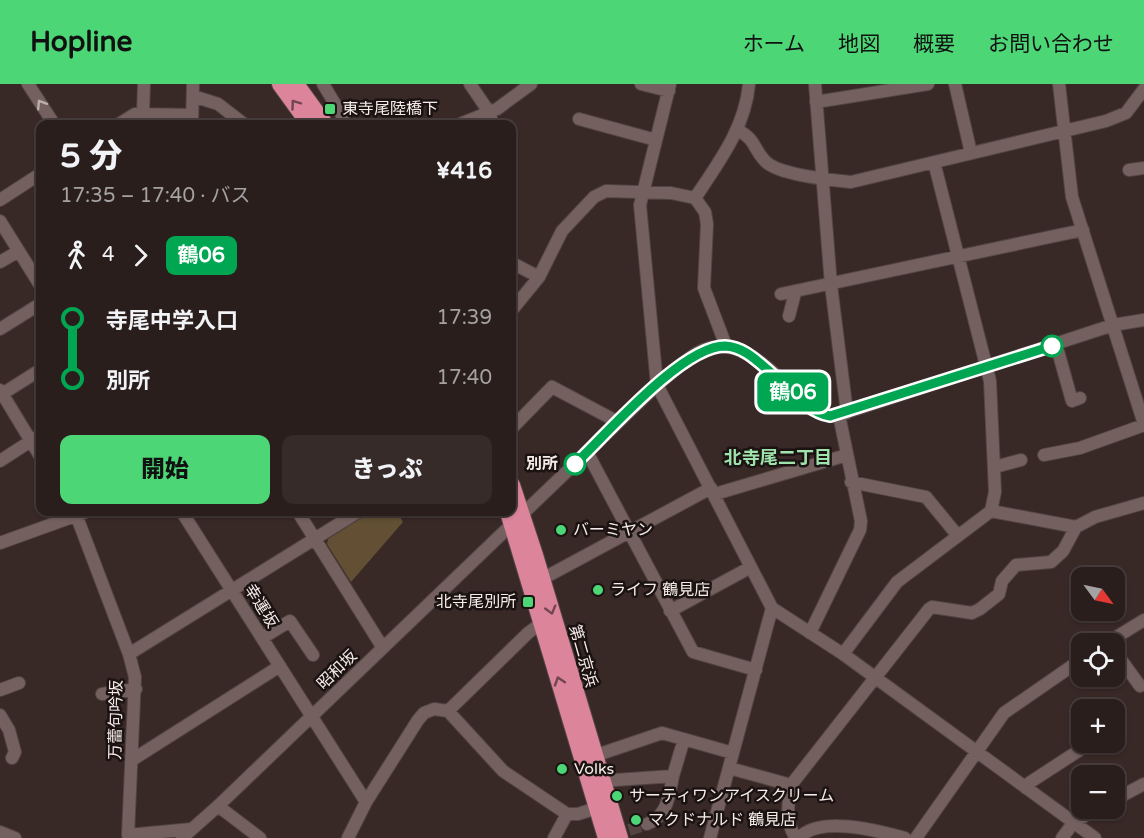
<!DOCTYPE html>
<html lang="ja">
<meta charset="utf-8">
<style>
body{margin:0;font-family:"Varela Round","Noto Sans JP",sans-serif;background:#362b29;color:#f1f3f6;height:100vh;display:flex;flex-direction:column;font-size:22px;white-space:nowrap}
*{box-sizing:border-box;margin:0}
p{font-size:20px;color:#a5a2a3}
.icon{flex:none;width:33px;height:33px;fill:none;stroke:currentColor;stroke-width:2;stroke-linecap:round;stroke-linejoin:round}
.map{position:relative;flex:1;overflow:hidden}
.drawer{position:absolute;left:36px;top:36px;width:480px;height:396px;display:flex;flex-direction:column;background:#2a1e1c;border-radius:12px;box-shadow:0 2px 4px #0004,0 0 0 2px #463c3b}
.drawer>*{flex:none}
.badge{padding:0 12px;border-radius:9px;font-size:21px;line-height:39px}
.needle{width:39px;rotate:123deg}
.fabs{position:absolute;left:1071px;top:483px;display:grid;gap:12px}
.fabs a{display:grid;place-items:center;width:54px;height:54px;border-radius:12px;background:#2a1e1c;box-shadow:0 2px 4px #0004,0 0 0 2px #463c3b;font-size:30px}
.map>.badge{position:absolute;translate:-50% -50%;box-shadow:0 0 0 3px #fff}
.legs{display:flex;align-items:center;gap:9px;height:66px;padding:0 24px;font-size:20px}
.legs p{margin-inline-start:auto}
.summary{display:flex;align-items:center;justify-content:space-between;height:102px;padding:0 24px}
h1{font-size:33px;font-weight:800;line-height:45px}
.cta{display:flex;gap:12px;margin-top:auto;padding:12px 24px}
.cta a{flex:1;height:69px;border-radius:12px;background:#4cd676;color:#111;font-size:24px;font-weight:800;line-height:69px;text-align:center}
.cta a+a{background:#362b29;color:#f1f3f6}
ul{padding:0 24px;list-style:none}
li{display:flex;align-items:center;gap:21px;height:60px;font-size:22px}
li i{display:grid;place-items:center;width:9px;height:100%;margin:0 8px;background:currentColor}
li i::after{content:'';width:15px;height:15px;margin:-8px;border:4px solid;border-radius:50%;background:#2a1e1c}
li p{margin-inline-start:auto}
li:first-child i{background:linear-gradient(#0000 50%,currentColor 0)}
li:last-child i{background:linear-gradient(currentColor 50%,#0000 0)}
header{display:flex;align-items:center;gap:36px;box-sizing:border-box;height:84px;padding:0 30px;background:#4cd676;color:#111}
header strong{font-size:28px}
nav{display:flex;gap:33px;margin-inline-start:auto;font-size:21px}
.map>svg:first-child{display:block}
</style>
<header>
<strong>Hopline</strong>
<nav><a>ホーム</a><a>地図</a><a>概要</a><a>お問い合わせ</a></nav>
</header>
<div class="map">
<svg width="1144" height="754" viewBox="0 0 1144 754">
<rect width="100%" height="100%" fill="#382826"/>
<path fill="#624f34" d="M371 428H397L403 438 351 498 327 460 328 455Z"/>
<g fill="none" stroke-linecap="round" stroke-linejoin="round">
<path stroke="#544543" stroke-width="12" stroke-dasharray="12 6" stroke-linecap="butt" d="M629 746 647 740"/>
<defs>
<path id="minor" d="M28 0 54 40
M323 0 347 40
M470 0 489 28 493 40
M641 0 669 7
M670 0 640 121 657 301 772 524 843 570 1095 754
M815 0 831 201 847 329
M955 0 971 69
M1059 0 1072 113 1144 340
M193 12 218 20 244 40
M816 18 928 0
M143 29 144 0
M579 35 656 56
M119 40 135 30 192 31
M192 40 193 0
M460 40 497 25 531 0
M738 46C757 57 752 63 765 77 778 91 832 96 851 98L1106 37 1126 29 1144 5
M1129 86 1144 84
M695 114C719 78 745 44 749 0
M0 116 40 90
M0 137 40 201
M0 178 19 167
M512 179 539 193
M781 210 1083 146
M512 226 539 193 562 147 594 113 606 107 671 109 695 114 705 128 707 140 704 204 726 262
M789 232 795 209
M0 245 40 220
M1056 260 1072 317 1080 314
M0 306 40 372
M2 310 40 286
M512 344 552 303 618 338
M587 368 693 568 756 586
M1044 371 1080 364 1144 341
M0 377 40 351
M995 383 1021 376
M851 398 926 413 958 452
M715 410 847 371
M991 427 1076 443
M75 428 129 570 135 593 128 751 192 745
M182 428 366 718
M298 428 383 564
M0 459 86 428
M542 495 711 404
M670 527 751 483
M810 549 860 446 861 437 839 331
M262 554 290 537 313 571
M1105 560 1144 536
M1114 566 1140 602
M129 570 358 428
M843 570 897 498 991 427 995 408 990 297 934 78
M0 606 19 599
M102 610 136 605
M448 627 528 549 540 540
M0 631 9 646 15 668 12 674
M594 672 662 649 733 669
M132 676 280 582
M729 684 791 701
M601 697 673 692 684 655
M1026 704 1029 699 1092 658
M1114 716 1144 700
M218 722 260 754
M647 740C668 732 669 711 673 692
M0 748 15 754
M182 754 218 722 657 301C670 291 683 277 697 269 743 243 782 301 814 326L822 330 835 332 1113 241 1144 236
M348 754 366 718 418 636 424 629 434 625 448 627 503 687 567 730
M554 754 567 730H578L597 724
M710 754 772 524
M796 754C785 739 788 718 791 701L929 525 932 523 972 529 980 525 999 510 1002 497 1016 481 1051 478 1063 467 1076 443 1095 433 1144 419
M799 754C820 731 878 747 905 754
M916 754 1004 629 1082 575
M1062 754 1074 738 1099 724"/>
<path id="highway" d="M280 0 309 40
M296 0 325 40
M512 401 535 471 620 754
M508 428 606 754"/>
</defs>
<use href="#minor" stroke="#534543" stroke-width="14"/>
<use href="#highway" stroke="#534543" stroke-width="18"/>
<use href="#minor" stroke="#74615f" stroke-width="12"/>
<use href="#highway" stroke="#db849a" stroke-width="16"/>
</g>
<defs><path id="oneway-chevron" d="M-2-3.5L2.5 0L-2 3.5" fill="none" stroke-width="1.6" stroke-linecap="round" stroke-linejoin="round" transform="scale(1.5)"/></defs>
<use stroke="#bcadab" href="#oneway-chevron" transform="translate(41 20) rotate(-122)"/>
<g stroke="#71464f">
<use href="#oneway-chevron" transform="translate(295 20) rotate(-126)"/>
<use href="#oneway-chevron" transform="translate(551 526) rotate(74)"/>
<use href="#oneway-chevron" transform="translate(559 597) rotate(-108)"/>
</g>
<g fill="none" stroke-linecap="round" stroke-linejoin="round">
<defs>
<path id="line-1" d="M575 380C607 350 682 262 725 262 743 263 755 275 768 286 785 301 807 329 830 332L1052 262"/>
</defs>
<use href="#line-1" stroke="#fff" stroke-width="14"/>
<use href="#line-1" stroke="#00a651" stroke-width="9"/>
</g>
<g fill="#4cd676" stroke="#1a1312" stroke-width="2">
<rect x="324" y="19" width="12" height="12" rx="3"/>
<circle cx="561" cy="446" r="6"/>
<circle cx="598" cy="506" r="6"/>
<rect x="522" y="512" width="12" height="12" rx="3"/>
<circle cx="562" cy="685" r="6"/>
<circle cx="617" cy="712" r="6"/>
<circle cx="636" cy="736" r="6"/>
</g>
<g fill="#fff" stroke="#00a651" stroke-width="3">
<circle cx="1052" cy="262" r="10"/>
<circle cx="575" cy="380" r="10"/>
</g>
<g text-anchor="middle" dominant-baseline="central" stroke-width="5" stroke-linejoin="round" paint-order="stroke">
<g font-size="16" fill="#f6ebe9" stroke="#1a1312" text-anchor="start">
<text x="342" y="25">東寺尾陸橋下</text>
<text x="573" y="446">バーミヤン</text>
<text x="610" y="506">ライフ 鶴見店</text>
<text x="516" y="518" text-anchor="end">北寺尾別所</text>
<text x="574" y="685">Volks</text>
<text x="629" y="712">サーティワンアイスクリーム</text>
<text x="648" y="736">マクドナルド 鶴見店</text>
</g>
<g font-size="16" font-weight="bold" fill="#f6ebe9" stroke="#1a1312" text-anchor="end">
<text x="558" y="380">別所</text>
</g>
<g font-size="16" fill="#f6ebe9" stroke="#1a1312">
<text transform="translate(261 522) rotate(58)">幸運坂</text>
<text transform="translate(583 572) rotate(74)">第二京浜</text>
<text transform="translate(337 586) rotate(-44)">昭和坂</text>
<text transform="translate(116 636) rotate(-89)">万蕾句吟坂</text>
</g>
<g font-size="18" font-weight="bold" fill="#9fe2ac" stroke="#1a1312">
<text x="778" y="374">北寺尾二丁目</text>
</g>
</g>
</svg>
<div class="fabs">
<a><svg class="needle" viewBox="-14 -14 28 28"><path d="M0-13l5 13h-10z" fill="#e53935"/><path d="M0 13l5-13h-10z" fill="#a5a2a3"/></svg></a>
<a><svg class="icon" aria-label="locate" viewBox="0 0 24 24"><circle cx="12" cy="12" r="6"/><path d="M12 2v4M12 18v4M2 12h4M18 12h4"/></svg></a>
<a>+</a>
<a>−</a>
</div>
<b class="badge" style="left:793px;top:308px;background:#00a651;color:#fff">鶴06</b>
<section class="drawer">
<div class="summary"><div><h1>5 分</h1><p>17:35 – 17:40 · バス</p></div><b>¥416</b></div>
<div class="legs"><svg class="icon" aria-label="walk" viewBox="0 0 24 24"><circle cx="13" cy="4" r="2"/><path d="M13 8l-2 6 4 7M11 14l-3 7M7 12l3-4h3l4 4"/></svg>4<svg class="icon" aria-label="forward" viewBox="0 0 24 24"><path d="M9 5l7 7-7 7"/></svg><b class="badge" style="background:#00a651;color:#fff">鶴06</b></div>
<ul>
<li><i style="color:#00a651"></i><b>寺尾中学入口</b><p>17:39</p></li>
<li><i style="color:#00a651"></i><b>別所</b><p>17:40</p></li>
</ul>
<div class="cta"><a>開始</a><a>きっぷ</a></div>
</section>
</div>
